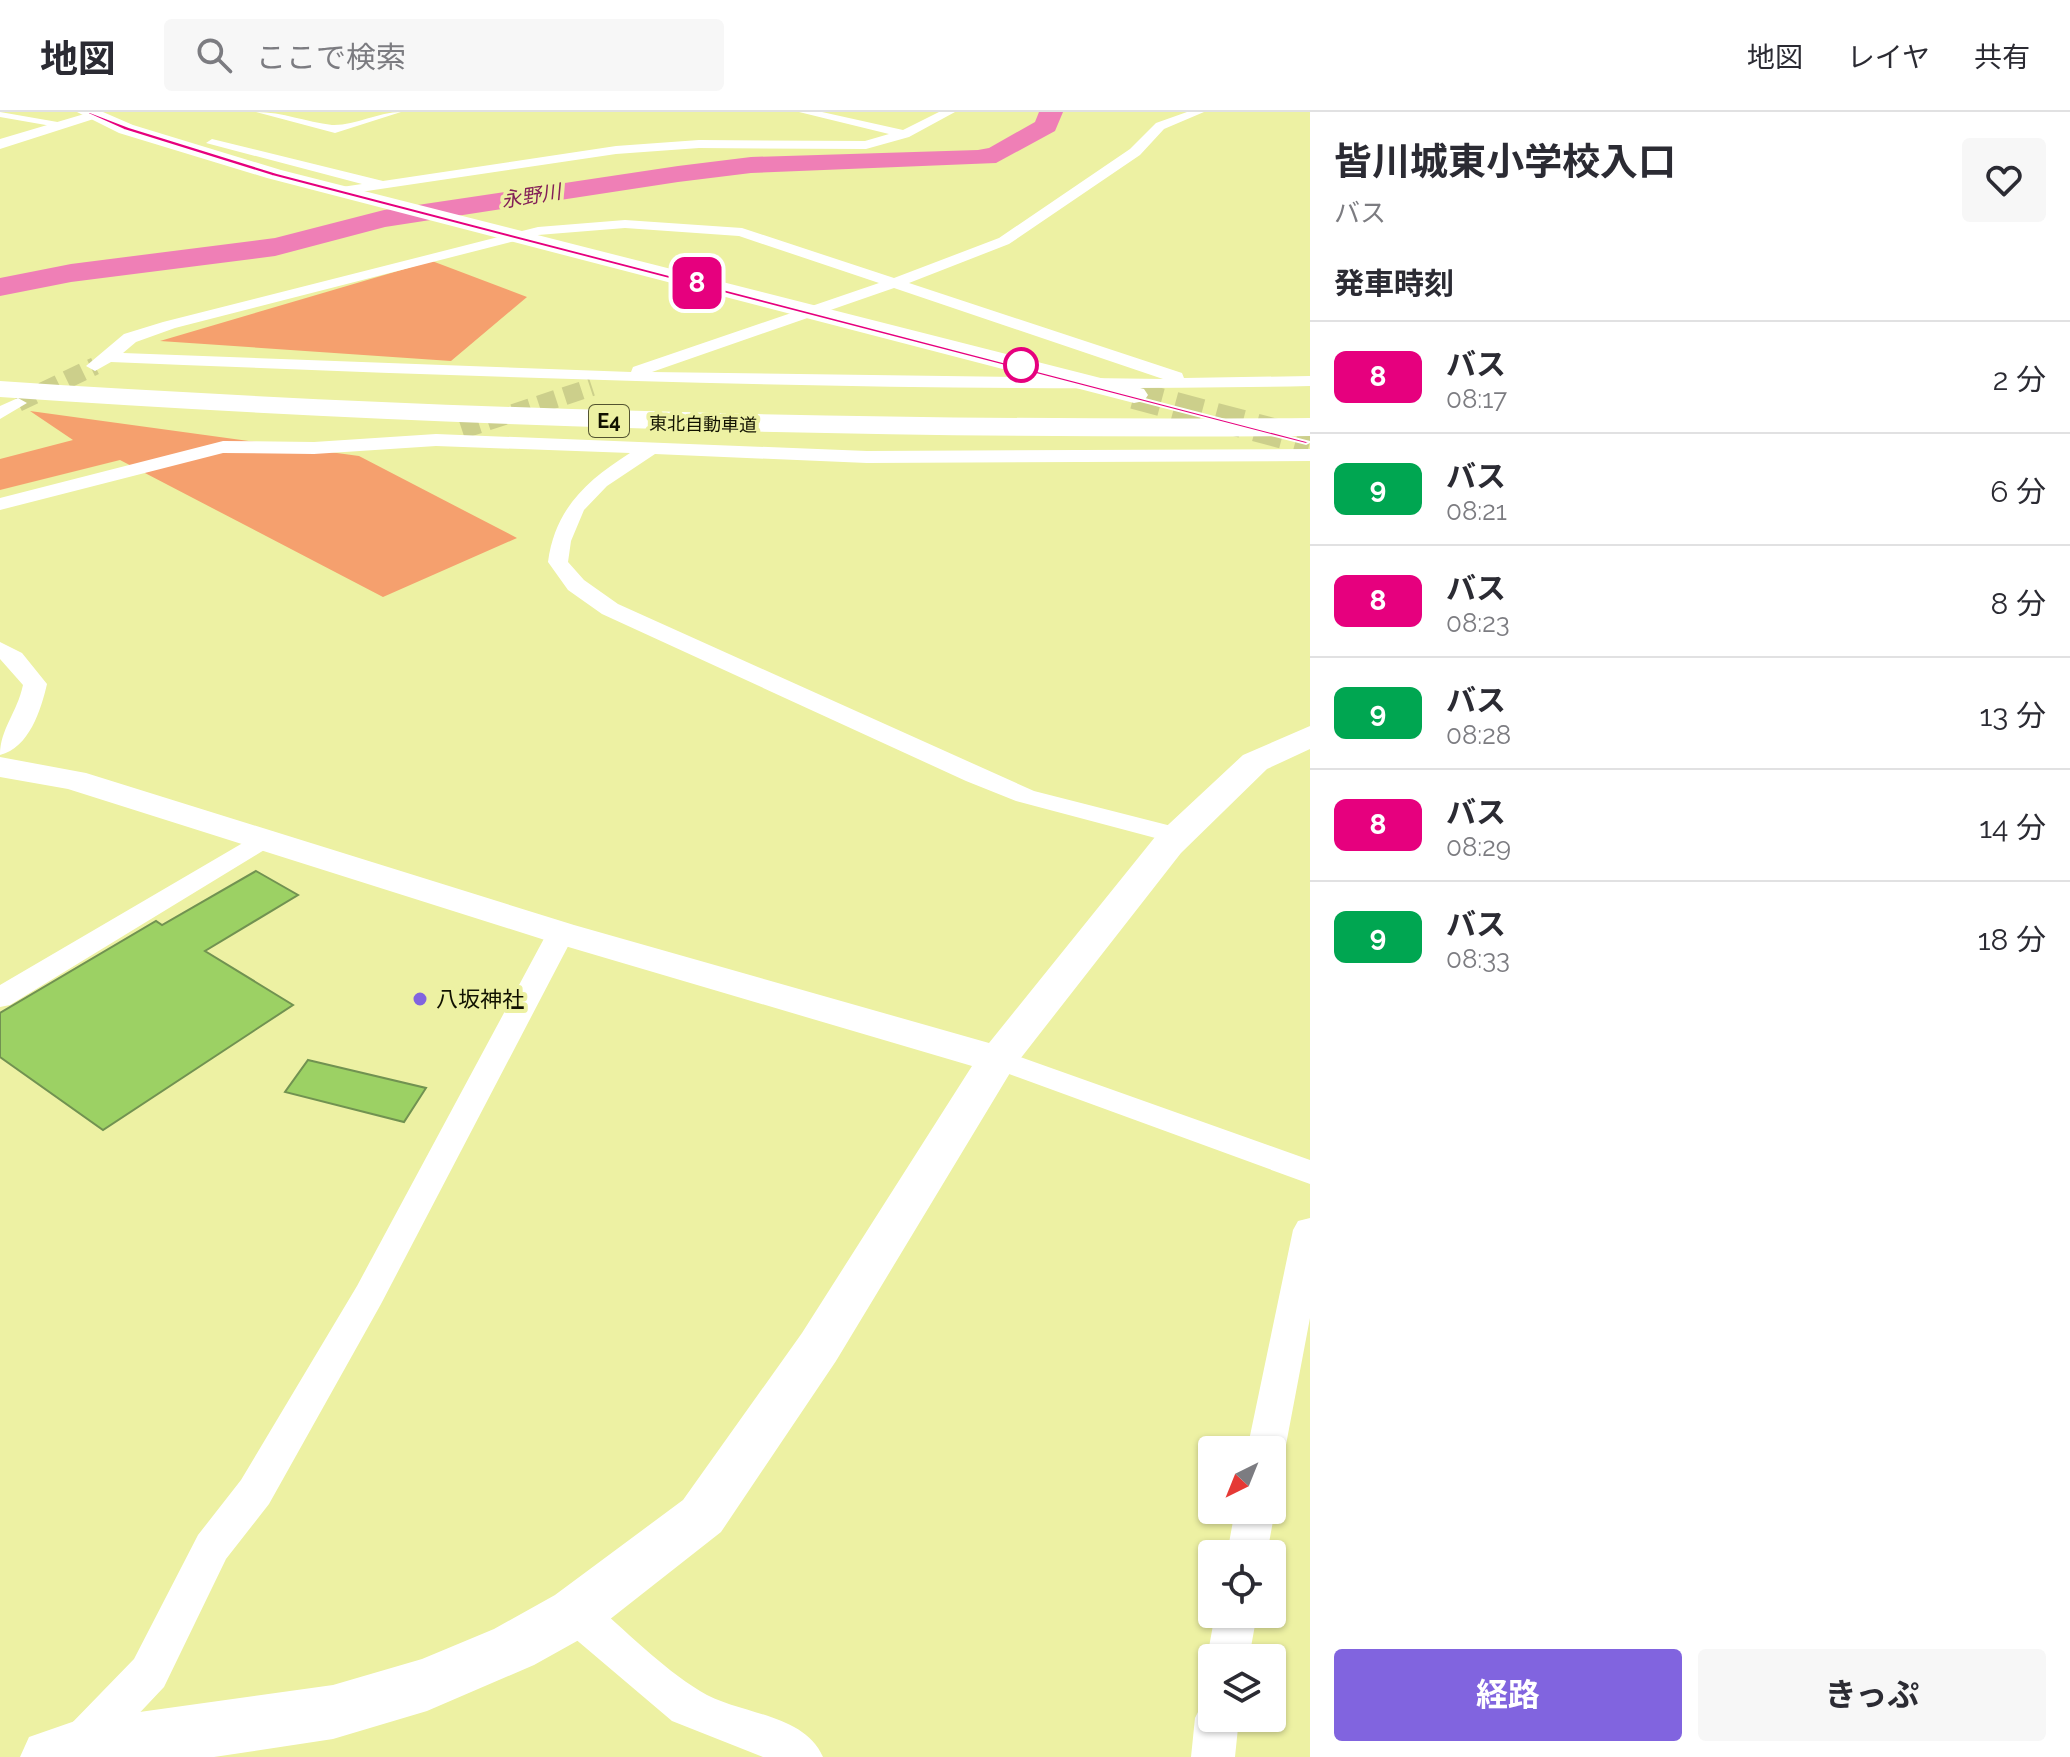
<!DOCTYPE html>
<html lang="ja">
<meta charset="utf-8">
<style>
body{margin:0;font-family:Raleway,"Noto Sans JP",sans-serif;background:#f7f7f7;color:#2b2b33;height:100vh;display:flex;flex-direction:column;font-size:30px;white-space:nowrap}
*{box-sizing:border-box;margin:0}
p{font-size:26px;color:#7c7c81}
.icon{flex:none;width:44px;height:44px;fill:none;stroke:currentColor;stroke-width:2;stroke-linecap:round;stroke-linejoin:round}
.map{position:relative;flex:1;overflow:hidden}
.side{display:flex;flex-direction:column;background:#fff;width:760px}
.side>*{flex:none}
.badge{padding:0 16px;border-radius:12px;font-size:28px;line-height:52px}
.needle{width:52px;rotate:223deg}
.fabs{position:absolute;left:1198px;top:1324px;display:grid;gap:16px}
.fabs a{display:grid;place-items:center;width:88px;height:88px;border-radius:8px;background:#fff;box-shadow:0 2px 6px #0004;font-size:40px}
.map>.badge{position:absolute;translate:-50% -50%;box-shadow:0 0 0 4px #fff}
h2{padding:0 24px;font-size:30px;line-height:72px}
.round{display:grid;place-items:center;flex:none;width:84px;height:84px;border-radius:8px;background:#f7f7f7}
.headline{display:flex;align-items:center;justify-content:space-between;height:136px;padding:0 24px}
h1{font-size:38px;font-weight:700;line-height:60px}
.cta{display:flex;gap:16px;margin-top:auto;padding:16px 24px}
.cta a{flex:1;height:92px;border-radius:8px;background:#8164df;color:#fff;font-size:32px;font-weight:700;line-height:92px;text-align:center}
.cta a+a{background:#f7f7f7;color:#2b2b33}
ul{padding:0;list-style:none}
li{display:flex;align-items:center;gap:24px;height:112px;padding:0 24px;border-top:2px solid #e1e1e2}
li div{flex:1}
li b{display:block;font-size:30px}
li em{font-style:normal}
li .badge{min-width:88px;font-weight:700;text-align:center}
header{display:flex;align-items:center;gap:48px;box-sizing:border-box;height:112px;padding:0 40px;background:#fff;border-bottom:2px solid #e1e1e2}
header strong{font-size:38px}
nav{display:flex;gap:44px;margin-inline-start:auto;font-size:28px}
.search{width:560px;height:72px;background:#f7f7f7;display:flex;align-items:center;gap:20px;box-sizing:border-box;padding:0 28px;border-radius:8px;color:#7c7c81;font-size:30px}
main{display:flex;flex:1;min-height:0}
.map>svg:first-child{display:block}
</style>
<header>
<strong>地図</strong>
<div class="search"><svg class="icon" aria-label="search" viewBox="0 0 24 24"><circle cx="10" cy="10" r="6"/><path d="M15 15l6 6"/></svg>ここで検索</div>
<nav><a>地図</a><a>レイヤ</a><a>共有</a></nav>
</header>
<main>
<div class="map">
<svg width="1310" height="1645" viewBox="0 0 1310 1645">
<rect width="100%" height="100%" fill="#edf1a3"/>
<path fill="#f5a06e" d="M432 149 527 185 451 249 160 229Z
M30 299 359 344 517 426 383 485 120 348 0 378V347L73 328Z"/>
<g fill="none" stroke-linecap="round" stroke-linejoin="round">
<path fill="#ef7fb6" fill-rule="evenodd" d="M1039 0H1063L1055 19 996 51 751 61 678 70 385 115 275 144 71 170 0 184V166L71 152 275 126 384 98 678 54 751 45 978 38 989 36 1035 10Z"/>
</g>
<path fill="#9cd164" stroke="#719251" stroke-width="2" d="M256 759 298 783 205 839 293 893 103 1018 0 945V901L156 809 162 813Z
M308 948 426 976 404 1010 285 980Z"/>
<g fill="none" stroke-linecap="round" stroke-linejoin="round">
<path stroke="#cccf8b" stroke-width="18" stroke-dasharray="18 9" stroke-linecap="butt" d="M18 291 95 254
M462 318 592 275"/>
<path stroke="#cccf8b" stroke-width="28" stroke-dasharray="28 14" stroke-linecap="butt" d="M1134 283 1310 330"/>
<path fill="#fff" fill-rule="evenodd" d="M0 0 69 12 63 16 0 5Z
M256 0C283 0 306 10 332 13 354 14 378 0 401 0L335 21Z
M799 0H822L903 18 939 0H955L909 25 866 37 699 36 616 42 340 83 335 82V76L362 72 206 31 212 27 383 69 616 34 699 28 865 29 889 22Z
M1187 0H1204L1164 17 1140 43 1009 132 909 171 1182 261 1184 266 1310 264V274C910 282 511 266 111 250L95 259 86 254 124 222 163 210 538 115 625 108 742 116 894 166 999 126 1130 37 1156 11ZM625 116 739 124 879 171 633 255 631 260 123 241 136 230 175 216 538 123ZM894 176 1163 267 652 260Z
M18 286 27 291 0 307V294Z
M436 322 867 339 1310 337V349L867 351 655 342 607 374 584 398 571 429 568 450 584 468 618 492 1034 679 1187 718 1191 724 1178 732 1016 689 966 669 602 502 568 478 548 450C555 397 586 369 630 341L436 334 314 342 223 341 0 398V386L223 329 314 330Z
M0 530 22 541 47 572C41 598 29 636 0 643 0 617 17 601 23 573L0 547Z
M265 718 274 720 278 726 274 732 10 893 0 895V873Z
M561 812 571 815 575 821 381 1192 269 1392 226 1447 164 1575 98 1645H66L60 1631 67 1616 134 1547 198 1423 241 1368 357 1174 547 821 551 815Z
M998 937 1310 1048V1072L987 954 983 947 987 940Z
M1310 1106V1206L1285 1338 1279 1349 1272 1352V1338H1247L1293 1118 1298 1109Z
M1272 1393 1275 1398 1267 1442H1227L1235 1398H1272Z
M575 1483 590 1488C625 1518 661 1555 700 1579 738 1603 803 1600 823 1645H763L672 1609 560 1514 554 1501 560 1488Z
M1215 1502H1257L1249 1546H1212V1557L1207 1546Z
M1212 1588V1606H1239L1235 1645H1191L1195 1606 1202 1592Z"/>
<path fill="#fff" fill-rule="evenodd" d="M91 0 103 4 0 37V27Z
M1310 614V637L1267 657 1181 741 1013 956 836 1249 721 1420 595 1519 534 1553 427 1599 333 1627 214 1645H20L29 1625 75 1609 333 1573 422 1547 494 1517 555 1483 683 1388 802 1221 972 954 548 829 68 677 0 665V645L86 661 574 813 989 931 1155 725 1243 643Z"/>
<path fill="#fff" fill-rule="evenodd" d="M77 0H103L133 13 281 58 1144 277 1148 283 1144 289 1134 291 267 66 119 21Z"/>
<path fill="#fff" fill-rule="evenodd" d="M0 269C436 298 873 309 1310 306V324C873 327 436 315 0 285Z"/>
</g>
<path fill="#e6007e" stroke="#fff" stroke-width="2" d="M84 0H90L129 15 277 61 1310 330 1306 332 272 64 124 18Z"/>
<circle fill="#fff" stroke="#e6007e" stroke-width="4" cx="1021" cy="253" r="16"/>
<circle fill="#8164df" stroke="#edf1a3" stroke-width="3" cx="420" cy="887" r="8"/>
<g text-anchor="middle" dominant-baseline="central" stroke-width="8" stroke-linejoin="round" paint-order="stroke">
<g font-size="18" fill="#110" stroke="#edf1a3">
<text transform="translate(703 312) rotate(1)">東北自動車道</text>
</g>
<g font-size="20" font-style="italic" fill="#821f57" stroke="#edf1a3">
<text transform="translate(531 84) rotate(-9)">永野川</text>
</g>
<rect fill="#edf1a3" stroke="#535431" stroke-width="2" x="589" y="293" width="40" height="32" rx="6"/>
<g font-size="20" font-weight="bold" fill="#110">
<text x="609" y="309">E4</text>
</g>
<g font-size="22" fill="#110" stroke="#edf1a3" text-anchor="start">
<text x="436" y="887">八坂神社</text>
</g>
</g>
</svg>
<div class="fabs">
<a><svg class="needle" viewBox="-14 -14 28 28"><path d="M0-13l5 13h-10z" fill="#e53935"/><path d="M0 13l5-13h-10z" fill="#7c7c81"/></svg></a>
<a><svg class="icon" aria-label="locate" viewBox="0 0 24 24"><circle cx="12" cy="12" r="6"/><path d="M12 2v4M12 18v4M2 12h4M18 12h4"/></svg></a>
<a><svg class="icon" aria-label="layers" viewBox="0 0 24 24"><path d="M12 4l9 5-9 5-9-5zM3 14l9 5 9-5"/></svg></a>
</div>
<b class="badge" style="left:697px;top:171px;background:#e6007e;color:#fff">8</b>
</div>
<section class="side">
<div class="headline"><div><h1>皆川城東小学校入口</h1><p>バス</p></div><a class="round"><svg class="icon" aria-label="heart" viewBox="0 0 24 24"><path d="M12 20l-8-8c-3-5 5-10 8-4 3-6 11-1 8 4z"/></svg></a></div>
<h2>発車時刻</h2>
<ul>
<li><span class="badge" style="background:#e6007e;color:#fff">8</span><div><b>バス</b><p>08:17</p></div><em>2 分</em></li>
<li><span class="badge" style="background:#00a651;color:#fff">9</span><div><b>バス</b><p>08:21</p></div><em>6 分</em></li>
<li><span class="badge" style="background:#e6007e;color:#fff">8</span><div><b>バス</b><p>08:23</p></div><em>8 分</em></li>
<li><span class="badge" style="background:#00a651;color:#fff">9</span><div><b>バス</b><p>08:28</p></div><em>13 分</em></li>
<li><span class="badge" style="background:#e6007e;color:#fff">8</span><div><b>バス</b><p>08:29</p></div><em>14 分</em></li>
<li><span class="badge" style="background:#00a651;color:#fff">9</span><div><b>バス</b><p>08:33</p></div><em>18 分</em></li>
</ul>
<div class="cta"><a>経路</a><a>きっぷ</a></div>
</section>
</main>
